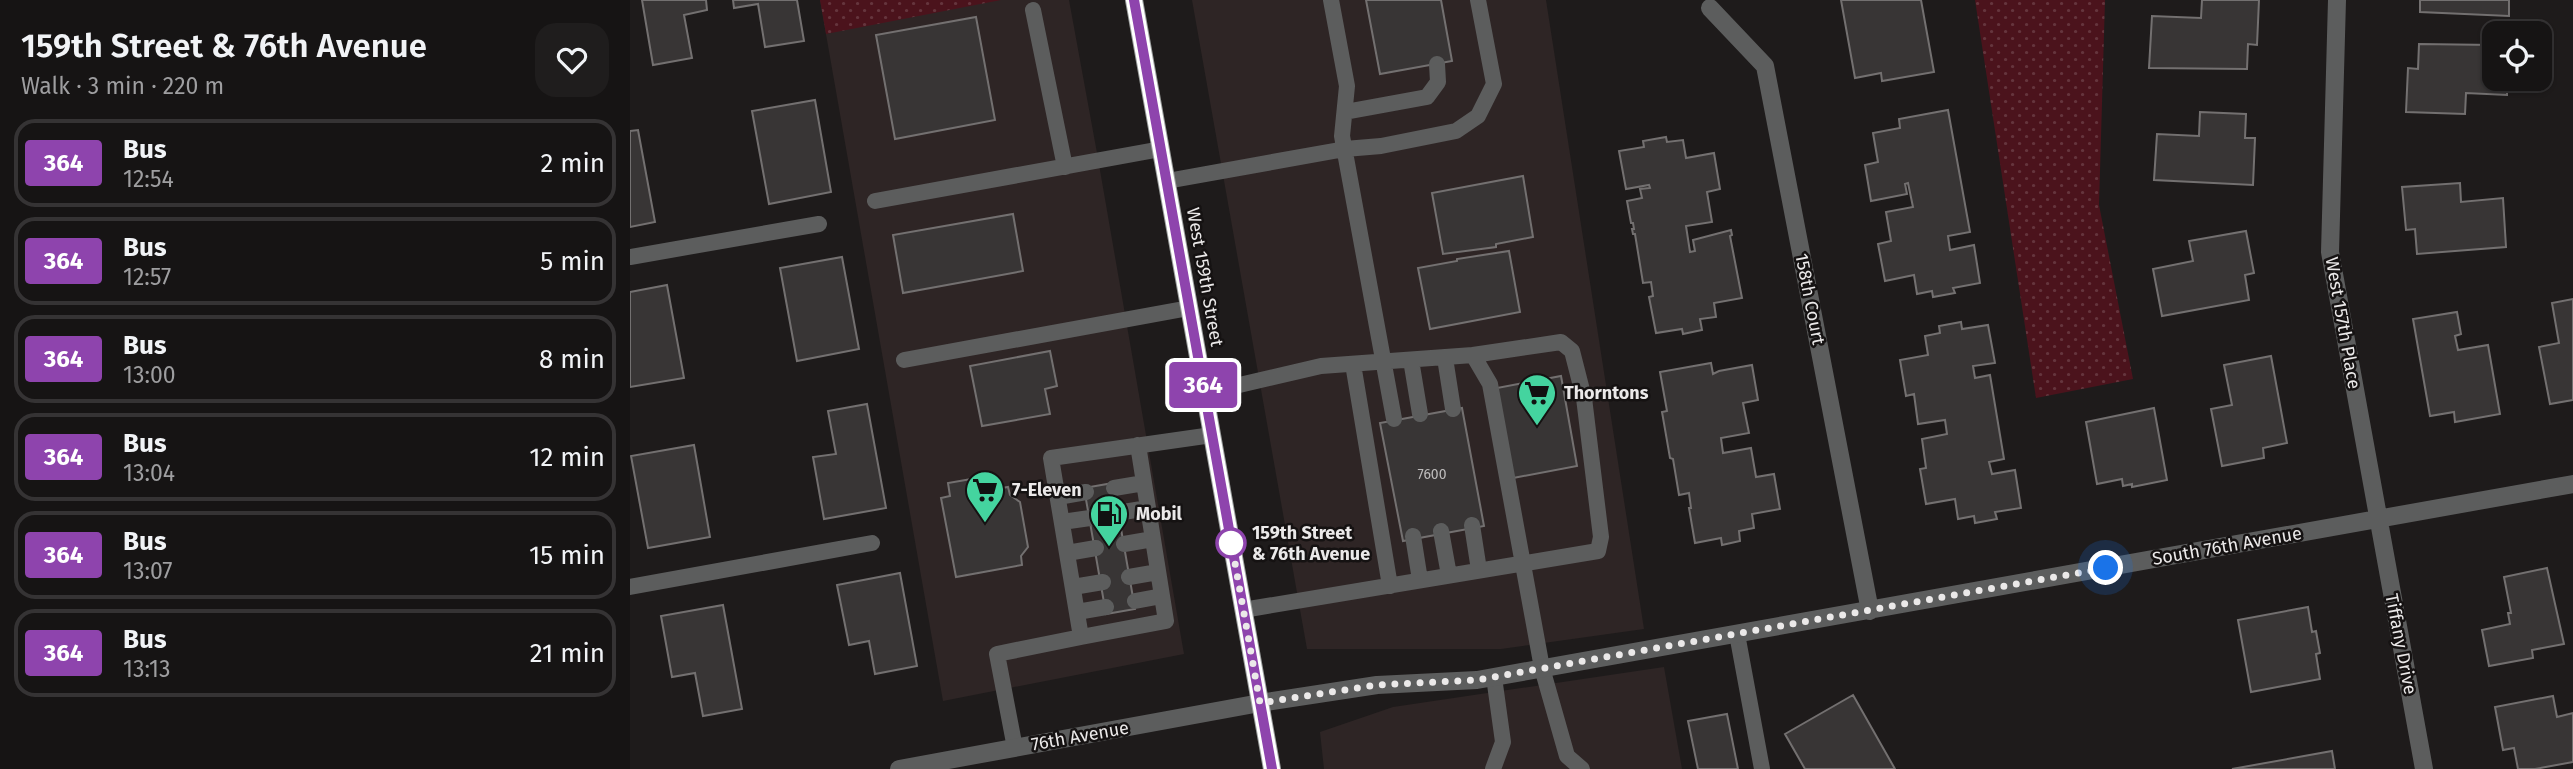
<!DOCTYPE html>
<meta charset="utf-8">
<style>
body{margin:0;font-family:"Fira Sans",sans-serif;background:#1f1d1d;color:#f1f3f6;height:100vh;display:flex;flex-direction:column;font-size:26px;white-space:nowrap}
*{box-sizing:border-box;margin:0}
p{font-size:23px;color:#9e9ea0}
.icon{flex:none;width:38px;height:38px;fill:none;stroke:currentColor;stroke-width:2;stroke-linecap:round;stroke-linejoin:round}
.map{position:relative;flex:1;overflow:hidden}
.sheet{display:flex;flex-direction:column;background:#161414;width:630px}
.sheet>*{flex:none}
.badge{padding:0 14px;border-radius:5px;font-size:24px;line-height:46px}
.buttons{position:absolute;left:1852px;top:21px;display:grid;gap:14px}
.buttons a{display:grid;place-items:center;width:70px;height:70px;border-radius:14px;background:#161414;box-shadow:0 2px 5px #0004,0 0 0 2px #353334;font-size:35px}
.you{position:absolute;width:35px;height:35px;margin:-18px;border:5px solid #fff;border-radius:50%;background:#1a73e8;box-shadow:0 0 0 10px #1a73e833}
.map>.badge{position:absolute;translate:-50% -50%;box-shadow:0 0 0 4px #fff}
.round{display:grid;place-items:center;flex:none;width:74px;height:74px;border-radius:21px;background:#1f1d1d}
.head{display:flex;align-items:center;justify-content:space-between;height:119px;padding:0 21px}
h1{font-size:33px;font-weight:600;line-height:52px}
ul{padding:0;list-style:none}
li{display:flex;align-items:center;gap:21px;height:88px;margin:0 14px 10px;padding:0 7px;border:4px solid #353334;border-radius:21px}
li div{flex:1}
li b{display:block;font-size:26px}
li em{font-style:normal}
li .badge{min-width:77px;font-weight:700;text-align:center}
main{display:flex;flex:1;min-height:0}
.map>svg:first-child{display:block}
</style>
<main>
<section class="sheet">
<div class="head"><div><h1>159th Street &amp; 76th Avenue</h1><p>Walk · 3 min · 220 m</p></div><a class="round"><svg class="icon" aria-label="heart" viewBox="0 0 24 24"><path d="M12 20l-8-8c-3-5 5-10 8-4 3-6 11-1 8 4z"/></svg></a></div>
<ul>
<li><span class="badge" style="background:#8e44ad;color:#fff">364</span><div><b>Bus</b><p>12:54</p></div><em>2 min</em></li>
<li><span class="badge" style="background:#8e44ad;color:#fff">364</span><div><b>Bus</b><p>12:57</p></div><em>5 min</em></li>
<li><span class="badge" style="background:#8e44ad;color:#fff">364</span><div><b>Bus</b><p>13:00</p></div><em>8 min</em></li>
<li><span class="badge" style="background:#8e44ad;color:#fff">364</span><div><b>Bus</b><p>13:04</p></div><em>12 min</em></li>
<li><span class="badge" style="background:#8e44ad;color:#fff">364</span><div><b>Bus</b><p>13:07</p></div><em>15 min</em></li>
<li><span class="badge" style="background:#8e44ad;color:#fff">364</span><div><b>Bus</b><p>13:13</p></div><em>21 min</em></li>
</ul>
</section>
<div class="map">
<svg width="1943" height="769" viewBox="0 0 1943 769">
<defs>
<pattern id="green-dots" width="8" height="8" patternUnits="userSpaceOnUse" patternTransform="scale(1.75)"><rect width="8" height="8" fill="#4b131c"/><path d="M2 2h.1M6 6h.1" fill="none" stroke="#65353d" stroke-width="1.8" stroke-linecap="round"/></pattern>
</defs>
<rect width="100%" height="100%" fill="#1e1b1b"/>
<path fill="#2e2525" d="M190 0H439L467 153 554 654 313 701Z
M562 0H916L1014 629 871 649H677Z
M1034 667 1052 769H694L690 732 763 707Z"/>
<path fill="url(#green-dots)" d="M190 0H371L196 34Z
M1345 0H1475L1469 205 1503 379 1406 398Z"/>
<path fill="#383535" stroke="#737070" stroke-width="2" d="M12 0H76L77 10 54 15 62 58 23 65Z
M103 0H167L174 41 135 47 128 4 104 8Z
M736 0H811L822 61 750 74Z
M1211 0H1291L1304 72 1252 81 1251 73 1225 78Z
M1572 0H1629L1627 45 1618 44 1617 69 1519 68 1522 16 1571 18Z
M1790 0H1879V16L1790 12Z
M346 17 365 120 265 139 246 35Z
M1789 44 1864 45V79H1877V95L1836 93 1835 114 1776 112 1778 68 1788 69Z
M185 100 201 192 139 204 122 111Z
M1318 110 1340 232 1318 236 1320 250 1344 245 1350 283 1323 288 1325 293 1303 297 1302 291 1287 294 1284 275 1255 281 1248 244 1261 241 1256 212 1283 207 1278 183 1275 184 1277 194 1241 201 1235 165 1248 162 1243 133 1270 128 1269 119Z
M1570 112 1616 114 1615 138H1625L1623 185 1524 180 1527 134 1569 136Z
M8 130 25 222 0 227V131Z
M1036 137 1037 142 1053 140 1056 158 1084 153 1090 189 1077 192 1082 222 1056 226 1060 252 1065 251 1063 240 1101 230 1102 235 1100 236 1112 298 1084 303 1086 317 1070 319 1072 330 1053 334 1052 329 1026 333 1019 297 1023 296 1021 282 1013 283 1005 234H1003L1002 229H1004L1003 223H1001L997 201 1012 198 1010 189 1020 188 1019 185 996 189 989 151 1014 147 1013 141Z
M893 176 903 237 866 244V247L813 254 802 193Z
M1830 183 1831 202 1873 198 1876 247 1787 254 1785 229 1776 230 1772 187Z
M383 214 393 271 273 293 263 235Z
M1616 231 1624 273 1615 275 1619 300 1532 316 1523 269 1563 261 1559 241Z
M879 251 890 312 800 329 788 268 827 261V259Z
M212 257 229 349 167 361 150 268Z
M37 285 54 378 0 387V292Z
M1943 299V400L1920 404 1909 347 1929 343 1922 303Z
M1827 312 1831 334 1825 336 1828 350 1858 345 1870 414 1825 422 1824 412 1800 416 1783 319Z
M1331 322 1332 329 1358 325 1365 363 1343 366 1345 378 1360 375 1374 459 1359 462 1362 474 1385 470 1391 508 1365 512 1367 519 1345 523 1344 516 1328 519 1325 499 1296 504 1290 469 1296 468 1292 439 1317 434 1315 420 1288 424 1284 394 1276 396 1270 360 1298 355 1295 336 1310 333 1309 326Z
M420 351 427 386 415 389 420 414 352 426 340 366Z
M1641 356 1657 443 1633 448 1634 458 1592 466 1581 409 1602 405 1594 365Z
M1081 363 1083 374 1089 371 1122 365 1128 400 1113 403 1119 433 1091 438 1093 453 1121 448 1126 477 1144 474 1150 509 1122 514 1124 528 1109 531 1110 541 1092 545 1091 538 1065 543 1059 508H1061L1059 493 1049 495 1043 459 1040 458 1032 412 1037 411 1030 372Z
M931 376 947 466 883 478 867 388Z
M237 404 256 508 194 519 183 457 206 454 198 411Z
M832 408 854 526 773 541 750 423Z
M1524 408 1537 480 1502 487V484L1493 486 1492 479 1467 484 1456 422Z
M64 445 80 537 18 548 1 456Z
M353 477 355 491 378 487 380 495 390 502 398 547 391 556 392 565 326 577 311 498 320 496 318 483Z
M483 483 505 609 476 614 454 488Z
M1917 568 1934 644 1902 650 1903 658 1859 666 1852 630 1880 624 1878 613H1881L1874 577Z
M270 573 287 666 245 674 239 641 219 645 207 585Z
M93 605 112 709 73 716 65 673 42 677 31 616Z
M1678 607 1682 632 1686 631 1690 653 1686 654 1690 679 1621 692 1608 620Z
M1223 695 1265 769H1175L1155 734Z
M1923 696 1927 717 1943 713V762L1905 769H1888L1884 748 1873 750 1865 707Z
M1097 714 1108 769H1068L1058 721Z
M1702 751 1705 769H1602Z"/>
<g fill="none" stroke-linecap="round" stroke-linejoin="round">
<path stroke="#5c5d5d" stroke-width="16" d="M701 0 717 86 712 136 764 419
M403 10 435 167
M715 112 797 97 808 82 807 64
M537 181 715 149 751 146 826 131 848 116 864 84 848 0
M245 201 531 149
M0 257 189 224
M815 358 823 409
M274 360 559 308
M781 360 790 414
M723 364 760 586
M575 393 691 366 843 355 860 384 912 668 937 756 952 769
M508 445 536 621 451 637 421 458 582 435
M484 488 514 483
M428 497 456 492
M487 513 518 508
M432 522 460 518
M842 525 849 570
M811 531 819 575
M783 536 790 580
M494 544 523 539
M437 553 466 548
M499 577 528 572
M0 587 242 543
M443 587 473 582
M505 601 532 596
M613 610 968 551 971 537 954 398 942 351 931 342 843 355
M447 612 476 607
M1107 634 1132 769
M385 748 367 654 451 637
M863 769 873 742 864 677"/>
<path stroke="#5c5d5d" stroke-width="18" d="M1707 0 1700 252 1794 769
M1080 8 1135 66 1240 611
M269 769 630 703 747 685 847 680 1943 484"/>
<path stroke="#9da09f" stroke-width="18" d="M504 0 642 769"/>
</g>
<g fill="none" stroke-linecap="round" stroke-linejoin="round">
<defs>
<path id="line" d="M504 0 642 769"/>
</defs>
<use href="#line" stroke="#fff" stroke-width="16"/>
<use href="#line" stroke="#8e44ad" stroke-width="10"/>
<path stroke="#ebe9e9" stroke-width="7" stroke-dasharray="0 12.6" d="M601 543 600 535 630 703 747 685 847 680 1476 568"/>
</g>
<defs>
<symbol id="supermarket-pin" viewBox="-11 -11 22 30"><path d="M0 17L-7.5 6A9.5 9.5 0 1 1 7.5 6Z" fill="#44d49f" stroke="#151212"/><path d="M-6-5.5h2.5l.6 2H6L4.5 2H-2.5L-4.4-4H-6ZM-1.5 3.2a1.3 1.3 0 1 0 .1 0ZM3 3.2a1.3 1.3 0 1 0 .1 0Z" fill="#111"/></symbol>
<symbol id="fuel-pin" viewBox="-11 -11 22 30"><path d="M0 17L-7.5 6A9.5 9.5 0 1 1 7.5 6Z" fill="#44d49f" stroke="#151212"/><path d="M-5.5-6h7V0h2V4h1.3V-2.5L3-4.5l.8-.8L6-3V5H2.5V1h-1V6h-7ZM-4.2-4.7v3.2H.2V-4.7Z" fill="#111"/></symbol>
</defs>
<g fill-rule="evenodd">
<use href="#supermarket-pin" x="885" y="371" width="44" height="60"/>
<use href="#supermarket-pin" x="333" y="468" width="44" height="60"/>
<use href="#fuel-pin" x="457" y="492" width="44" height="60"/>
</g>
<circle fill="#fff" stroke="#8e44ad" stroke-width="3.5" cx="601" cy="543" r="14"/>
<g text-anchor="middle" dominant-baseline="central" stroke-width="5" stroke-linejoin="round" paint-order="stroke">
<g font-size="14" fill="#bebcbc">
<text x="802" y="474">7600</text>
</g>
<g font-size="18" fill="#ebe9e9" stroke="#151212">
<text transform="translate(575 277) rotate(80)">West 159th Street</text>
<text transform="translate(1180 299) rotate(79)">158th Court</text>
<text transform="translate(1713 323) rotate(80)">West 157th Place</text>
<text transform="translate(1597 546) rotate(-10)">South 76th Avenue</text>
<text transform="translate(1771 644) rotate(79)">Tiffany Drive</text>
<text transform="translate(450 736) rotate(-10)">76th Avenue</text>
</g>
<g font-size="18" font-weight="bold" fill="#ebe9e9" stroke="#151212" text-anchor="start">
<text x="934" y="393">Thorntons</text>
<text x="382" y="490">7-Eleven</text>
<text x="506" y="514">Mobil</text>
</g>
<g font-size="18" font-weight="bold" fill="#ebe9e9" stroke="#151212" text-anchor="start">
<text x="622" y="533">159th Street<tspan x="622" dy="21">&amp; 76th Avenue</tspan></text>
</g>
</g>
</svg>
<div class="buttons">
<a><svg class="icon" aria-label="locate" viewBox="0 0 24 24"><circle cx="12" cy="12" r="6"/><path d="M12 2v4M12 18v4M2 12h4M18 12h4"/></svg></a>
</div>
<div class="you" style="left:1476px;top:568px"></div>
<b class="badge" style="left:573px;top:385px;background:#8e44ad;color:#fff">364</b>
</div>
</main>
